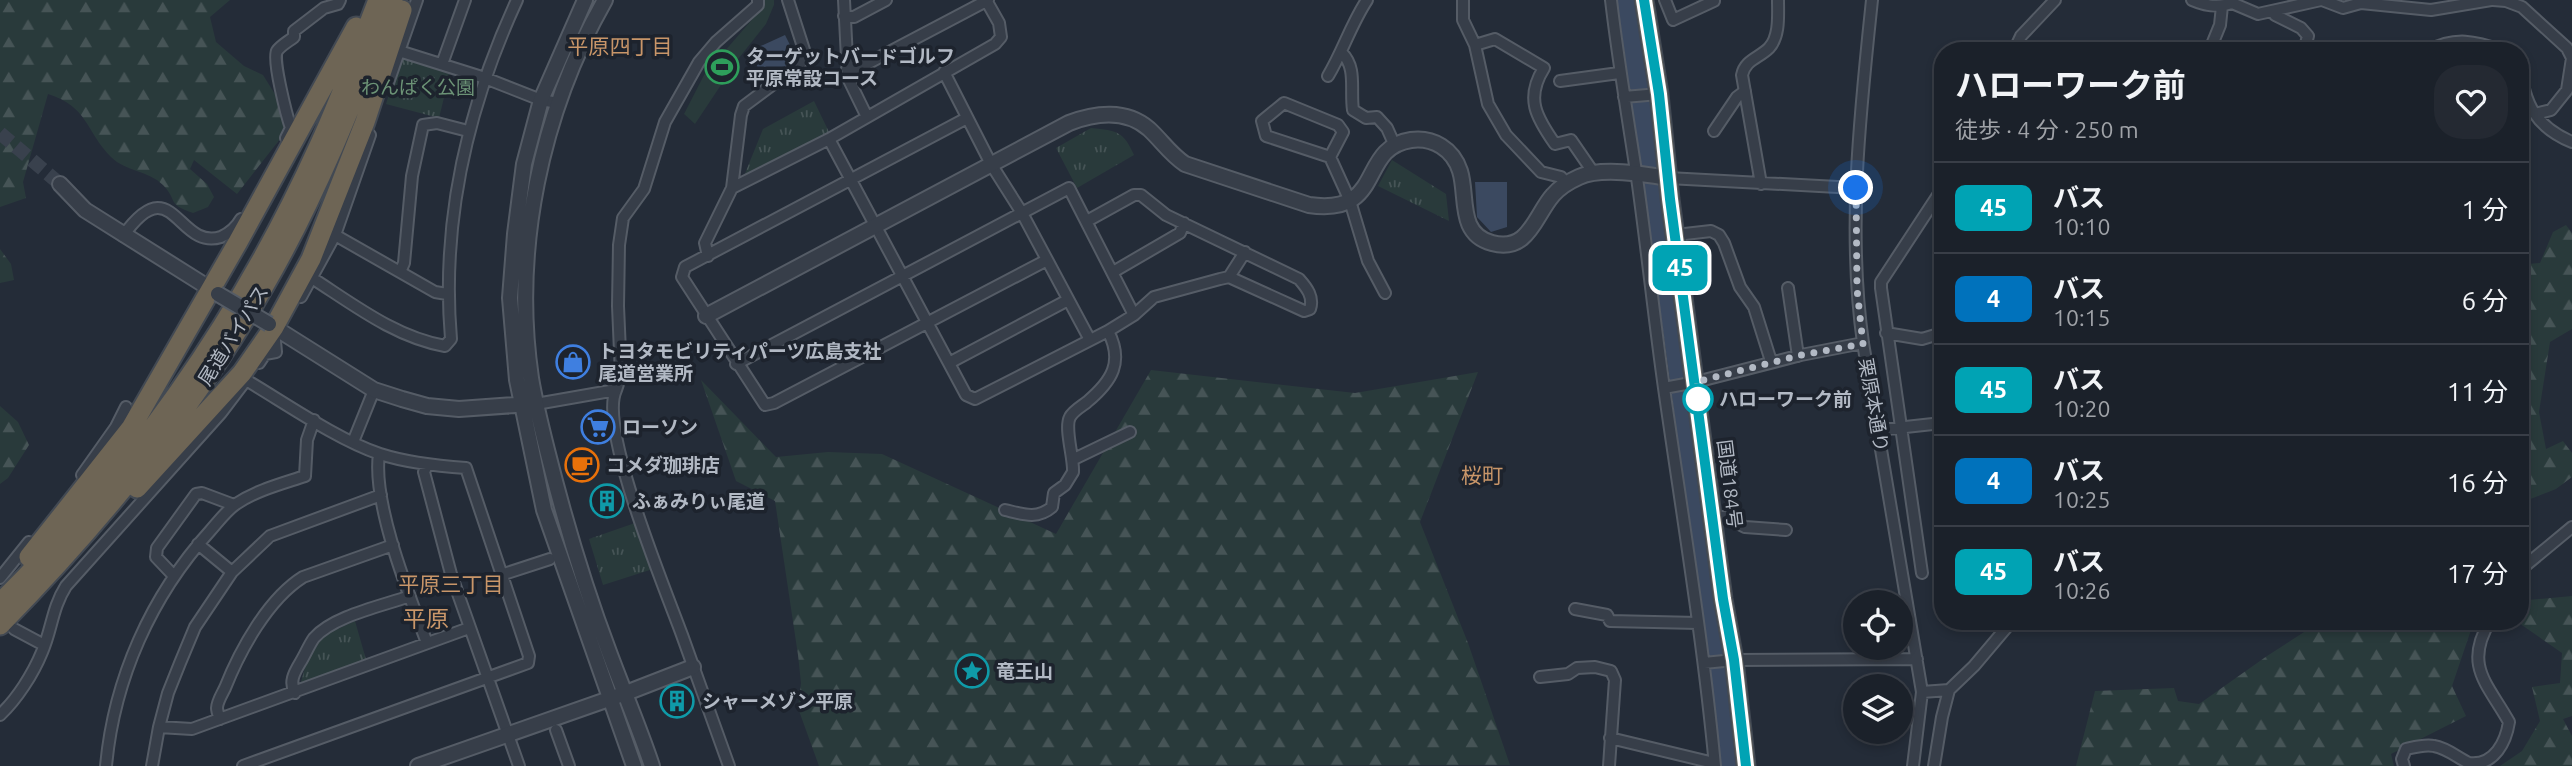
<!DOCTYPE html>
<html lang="ja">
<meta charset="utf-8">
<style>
body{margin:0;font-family:Ubuntu,"Noto Sans JP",sans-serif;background:#242932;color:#f1f3f6;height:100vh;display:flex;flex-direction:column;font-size:26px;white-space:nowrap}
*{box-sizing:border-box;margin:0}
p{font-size:23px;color:#a0a3a8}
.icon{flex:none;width:38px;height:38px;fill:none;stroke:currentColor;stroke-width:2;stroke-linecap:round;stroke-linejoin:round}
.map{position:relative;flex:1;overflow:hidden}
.drawer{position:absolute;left:1934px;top:42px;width:595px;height:588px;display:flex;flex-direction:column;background:#1b212a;border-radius:28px;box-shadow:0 4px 10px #0003,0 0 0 2px #393e47}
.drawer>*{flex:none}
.badge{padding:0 14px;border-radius:10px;font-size:24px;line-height:46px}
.fabs{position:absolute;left:1843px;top:590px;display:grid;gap:14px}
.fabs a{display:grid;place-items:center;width:70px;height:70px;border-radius:50%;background:#1b212a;box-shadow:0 4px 10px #0003,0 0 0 2px #393e47;font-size:35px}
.you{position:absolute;width:35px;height:35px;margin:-18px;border:5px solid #fff;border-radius:50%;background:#1a73e8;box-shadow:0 0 0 10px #1a73e833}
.map>.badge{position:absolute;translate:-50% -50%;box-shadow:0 0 0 4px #fff}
.round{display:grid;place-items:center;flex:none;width:74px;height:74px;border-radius:28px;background:#242932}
.summary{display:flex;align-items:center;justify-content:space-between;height:119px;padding:0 21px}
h1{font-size:33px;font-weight:700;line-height:52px}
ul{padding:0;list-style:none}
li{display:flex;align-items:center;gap:21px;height:91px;padding:0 21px;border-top:2px solid #393e47}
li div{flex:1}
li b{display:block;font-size:26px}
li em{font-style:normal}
li .badge{min-width:77px;font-weight:700;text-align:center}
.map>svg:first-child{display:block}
</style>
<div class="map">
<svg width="2572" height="766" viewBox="0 0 2572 766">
<defs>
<pattern id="grass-tufts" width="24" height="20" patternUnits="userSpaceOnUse" patternTransform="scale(1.75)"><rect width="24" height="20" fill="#293a3b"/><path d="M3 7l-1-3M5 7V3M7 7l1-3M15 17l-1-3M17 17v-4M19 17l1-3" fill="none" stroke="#465456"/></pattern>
<pattern id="forest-firs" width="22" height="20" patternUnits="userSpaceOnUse" patternTransform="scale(1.75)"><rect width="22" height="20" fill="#293a3b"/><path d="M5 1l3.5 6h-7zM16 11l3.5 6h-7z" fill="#465456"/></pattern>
</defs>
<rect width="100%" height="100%" fill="#242c38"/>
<path fill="url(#grass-tufts)" d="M401 56 450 73 439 118 386 104Z
M814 101 829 132 744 176 763 129Z
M1091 128C1118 131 1123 131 1134 155L1077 188 1056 148Z
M1392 160 1446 194 1449 221 1378 186Z
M635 523 653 569 603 585 589 539Z
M355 621 367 663 299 689 306 664 323 636Z"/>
<path fill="url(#forest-firs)" d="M0 0H230L210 17 216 42 244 66 263 75 278 99 288 122 284 134 237 194 194 160 190 169 207 184 214 197 208 207 193 213C166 204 178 200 163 185 148 170 126 172 111 157 86 132 88 106 48 94L23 182 26 198 0 207Z
M2520 224 2526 264 2540 263 2553 232 2566 225 2572 233V329L2550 342 2539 412 2546 449 2563 441 2572 453V477L2556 489 2520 503Z
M0 249 11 264 14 280 0 283Z
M1151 370 1355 393 1478 372 1420 522 1468 643 1510 765 819 766 798 708 801 683 798 655 775 501 736 481 701 380 776 457 828 452 882 454 1056 534Z
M0 406 18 422 29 445 8 478 0 484Z
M2572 596V716L2563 719 2572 736V766H2500L2522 751 2540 721 2532 687 2560 683 2562 653 2516 621H2520V607L2528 600Z
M2321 621H2474L2452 686 2466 716 2391 754 2394 766H2076L2095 691 2174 688 2178 701 2199 704 2267 656Z"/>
<path fill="#293a3b" d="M762 0H774V5L766 24 739 58 695 124 684 114 704 75 762 8Z"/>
<path fill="#3b4960" d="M1617 0H1636L1658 162 1659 188 1662 193 1725 657 1738 766H1719L1671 388Z
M785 35 798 61 759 76 754 49Z
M1475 182H1507V227L1491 232 1477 217Z"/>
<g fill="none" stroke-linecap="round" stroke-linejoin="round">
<path stroke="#39414d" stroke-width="14" stroke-dasharray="14 7" stroke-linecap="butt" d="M0 133 60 184"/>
<defs>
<path id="minor" d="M844 0 848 78 867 117
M1463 0V20L1475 45 1488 104 1506 135 1541 172 1561 177 1567 184
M1611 0C1618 60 1628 119 1637 178 1647 248 1654 318 1664 388 1682 514 1703 639 1715 766
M1665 0 1673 20 1714 1
M1872 0C1860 113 1847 230 1863 343L1922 692 1913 766
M2192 0C2206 6 2218 8 2232 3L2258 14 2321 0
M2322 0 2343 8 2361 3 2431 10 2491 0
M2493 0 2506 1 2522 7 2567 48 2572 58 2567 90 2551 110 2535 114
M2273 11 2275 15 2301 28 2308 36 2304 51
M844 16 854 17 886 0
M1475 45 1495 39 1544 68C1525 98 1536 117 1555 144L1571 140 1593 172
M2211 47 2220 25 2222 6
M399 51 485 78 541 100 558 103
M2014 51 2021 36 2055 0
M2428 51C2455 36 2475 41 2504 51
M1342 53C1357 68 1350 89 1353 110L1366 118 1377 117 1387 128 1395 146
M442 64 465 0
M2520 66C2524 104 2536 127 2572 142
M847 69 859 68 988 0
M944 72 991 164 1022 213 1090 340
M1328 76C1343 51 1351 24 1367 0
M1560 81 1619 73
M388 83 417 0
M1624 97 1659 94
M967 118 685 267 682 277 765 405 774 403 1047 260
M1714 131 1737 97 1745 91
M286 138 291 128C287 117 272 59 277 51 280 46 289 41 294 37V31L324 8 338 4 340 0
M829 139 966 395 975 399 1108 331 1134 315 1154 297 1220 279 1229 277 1304 311 1310 309C1314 297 1307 288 1299 279L1166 215 1141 195H1134L1087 221
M1330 157 1343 132 1338 125 1284 103 1262 121 1266 136 1330 157 1350 201 1368 261 1385 293
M1668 178 1856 188
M1761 184 1742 75C1745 60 1759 58 1769 48 1780 36 1778 15 1778 0
M732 188 741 115 744 106 799 65 806 56 788 0
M335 235 435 292 447 294
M1676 235 1711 231 1719 235 1724 243 1740 287 1754 307 1770 358 1774 362
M123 236C173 166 177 251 221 237 230 233 236 228 241 219
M708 256 705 243 732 188 829 139 995 44 1001 37 999 23 986 0
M400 272 404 263 412 176 423 125 437 123 468 131
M1113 272 1180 233 1184 223
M1229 277 1245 252
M312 278C354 305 395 337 445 346L451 339C441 222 468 106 517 0
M1788 288 1798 356
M301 297 335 235 370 135
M1886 333 1922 339 1942 333
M259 363 265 354 276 352 274 330
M949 363 1068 300
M736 364 1069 188 1134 315
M1664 388 1696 382 1801 355 1863 343
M616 390C598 428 666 591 682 635 698 679 713 722 729 766
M536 404 616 390 621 375 618 306 619 245 623 218 644 189 665 122 699 62 716 42 758 5V0
M1878 430 1942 423
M353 442 374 390
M379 454C372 503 409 595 427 643
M1074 459 1130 432
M427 465 424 472 451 574 519 766
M82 475 116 427 126 407
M1005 510C1022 514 1037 520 1052 507L1054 493 1065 485 1073 472C1074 458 1064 428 1070 417 1073 411 1082 406 1087 402 1112 381 1124 362 1108 331
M1714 517H1726L1745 527 1786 530
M198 544 232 572
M2520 570 2572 527
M1922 573 1881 288V282L1942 189
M501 575 550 559
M174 576 156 557 157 548 196 494 202 493 234 505
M0 578 29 542
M1575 609 1607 615 1610 621 1698 623
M14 629 44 645
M1704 663 1734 660 1917 659
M1540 677 1568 674 1577 668 1595 667 1611 671 1615 680 1609 766
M1922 692 1949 690 1974 666 2012 621
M295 693C289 682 294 673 300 663 305 655 309 645 314 638 333 616 382 606 410 596
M0 715C17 699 33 674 42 652 52 629 52 608 66 586L221 413 243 384
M220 719C219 716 217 712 217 708 217 702 222 694 225 688 240 650 268 599 303 577L393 545
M159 727 192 729 469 628
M556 730 569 766
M1610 738 1714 763
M106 766C114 679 151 596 210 531 218 522 226 511 236 504 257 490 281 484 305 476L307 440 314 420
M152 766 159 727 168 693 180 663 195 627 232 572 270 536 381 495
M243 766 528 663 529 656 466 468C437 466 408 463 380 454 338 440 285 403 246 380
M1934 766 1942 717 1949 690
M2404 766 2402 759 2406 749C2415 747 2425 744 2434 746 2447 748 2458 758 2469 763 2495 766 2506 741 2509 722 2488 684 2463 666 2490 621"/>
<path id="tertiary" d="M585 0 541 100 524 164 515 234 510 298 517 380 544 510 634 766
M605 0C541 112 512 250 531 378 535 402 541 426 547 450 564 518 584 586 609 652 623 690 639 727 652 766
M60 184 85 210 217 293
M706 316 1069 123C1095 113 1126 109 1149 129 1162 141 1170 154 1185 164L1309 205C1386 216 1357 148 1411 140 1433 137 1453 149 1460 171 1468 196 1457 234 1492 243 1529 253 1535 215 1553 195 1559 188 1570 181 1579 177 1601 167 1644 174 1668 178
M269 324 374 390 402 399 427 406 459 409 529 404
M418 766 626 693 693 667"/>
<path id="trunk" d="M1644 0 1659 94 1670 199 1723 599 1734 660 1746 766"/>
<path id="motorway" d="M137 488 242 373 274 327 311 259 365 122 402 10
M29 557 131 428 238 242 356 27
M0 603C132 472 241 318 318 148 340 100 359 49 378 0
M0 625C101 522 193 411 264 286 317 195 355 97 393 0"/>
</defs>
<use href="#minor" stroke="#555c66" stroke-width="14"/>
<use href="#tertiary" stroke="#555c66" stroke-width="18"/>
<use href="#trunk" stroke="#424953" stroke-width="21"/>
<use href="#motorway" stroke="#424953" stroke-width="23"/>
<use href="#minor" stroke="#373e49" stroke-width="10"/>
<use href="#tertiary" stroke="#373e49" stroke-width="14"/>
<use href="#trunk" stroke="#62615e" stroke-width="18"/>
<use href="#motorway" stroke="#6e6555" stroke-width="19"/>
<defs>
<path id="tertiary-bridge" d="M218 294 269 324"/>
</defs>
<use href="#tertiary-bridge" stroke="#555c66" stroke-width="18" stroke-linecap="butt"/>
<use href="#tertiary-bridge" stroke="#373e49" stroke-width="14"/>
</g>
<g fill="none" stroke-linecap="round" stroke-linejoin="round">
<defs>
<path id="line" d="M1644 0 1659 94 1670 199 1723 599 1734 660 1746 766"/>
</defs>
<use href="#line" stroke="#fff" stroke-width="16"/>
<use href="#line" stroke="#00a3b4" stroke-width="10"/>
<path stroke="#b2b9c4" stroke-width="7" stroke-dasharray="0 12.6" d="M1698 399 1696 382 1801 355 1863 344 1857 289 1856 188"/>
</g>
<defs>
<symbol id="stadium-ring" viewBox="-11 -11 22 22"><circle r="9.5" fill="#1d232d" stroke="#2e9e5b" stroke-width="1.5"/><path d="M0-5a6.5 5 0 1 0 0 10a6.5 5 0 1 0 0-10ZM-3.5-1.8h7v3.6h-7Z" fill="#2e9e5b"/></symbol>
<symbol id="shop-ring" viewBox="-11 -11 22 22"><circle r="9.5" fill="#1d232d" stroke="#3f7fe0" stroke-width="1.5"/><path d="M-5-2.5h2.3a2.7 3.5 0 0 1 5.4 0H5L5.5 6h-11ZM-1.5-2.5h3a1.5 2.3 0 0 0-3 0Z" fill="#3f7fe0"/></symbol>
<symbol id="supermarket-ring" viewBox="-11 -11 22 22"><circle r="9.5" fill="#1d232d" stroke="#3f7fe0" stroke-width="1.5"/><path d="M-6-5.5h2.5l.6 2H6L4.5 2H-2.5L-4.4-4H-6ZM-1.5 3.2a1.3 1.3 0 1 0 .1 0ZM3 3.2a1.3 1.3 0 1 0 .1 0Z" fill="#3f7fe0"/></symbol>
<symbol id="cafe-ring" viewBox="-11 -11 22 22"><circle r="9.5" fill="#1d232d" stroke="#e8710a" stroke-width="1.5"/><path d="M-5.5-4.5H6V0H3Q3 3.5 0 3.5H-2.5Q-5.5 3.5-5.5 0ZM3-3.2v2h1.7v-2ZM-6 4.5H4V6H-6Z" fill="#e8710a"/></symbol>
<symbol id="building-ring" viewBox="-11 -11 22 22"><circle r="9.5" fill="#1d232d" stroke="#0f9aa8" stroke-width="1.5"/><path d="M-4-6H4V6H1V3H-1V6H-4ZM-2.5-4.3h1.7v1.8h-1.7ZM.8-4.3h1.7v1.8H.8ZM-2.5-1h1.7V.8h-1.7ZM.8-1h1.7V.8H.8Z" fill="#0f9aa8"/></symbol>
<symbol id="sight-ring" viewBox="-11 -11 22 22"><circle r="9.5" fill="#1d232d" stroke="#0f9aa8" stroke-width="1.5"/><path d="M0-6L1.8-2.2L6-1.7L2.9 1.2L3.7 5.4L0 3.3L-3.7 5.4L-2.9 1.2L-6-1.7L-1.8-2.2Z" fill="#0f9aa8"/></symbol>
</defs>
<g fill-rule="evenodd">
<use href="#stadium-ring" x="703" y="48" width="38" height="38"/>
<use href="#shop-ring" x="554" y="343" width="38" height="38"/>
<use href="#supermarket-ring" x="579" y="408" width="38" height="38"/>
<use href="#cafe-ring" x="563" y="446" width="38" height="38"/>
<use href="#building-ring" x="588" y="482" width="38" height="38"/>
<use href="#sight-ring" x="953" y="652" width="38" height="38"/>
<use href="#building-ring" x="658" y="682" width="38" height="38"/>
</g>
<circle fill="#fff" stroke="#00a3b4" stroke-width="3.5" cx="1698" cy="399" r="14"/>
<g text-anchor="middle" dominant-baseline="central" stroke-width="7" stroke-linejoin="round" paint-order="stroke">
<g font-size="19" font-weight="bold" fill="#b2b9c4" stroke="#1d232d" text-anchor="start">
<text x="746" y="56">ターゲットバードゴルフ<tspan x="746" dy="22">平原常設コース</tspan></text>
<text x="598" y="351">トヨタモビリティパーツ広島支社<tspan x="598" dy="22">尾道営業所</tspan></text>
<text x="622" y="427">ローソン</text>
<text x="606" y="465">コメダ珈琲店</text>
<text x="632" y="501">ふぁみりぃ尾道</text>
<text x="996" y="671">竜王山</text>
<text x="702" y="701">シャーメゾン平原</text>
</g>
<g font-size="19" fill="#6c9376" stroke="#1d232d">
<text x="418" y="87">わんぱく公園</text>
</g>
<g font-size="19" fill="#b2b9c4" stroke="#1d232d">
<text transform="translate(233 335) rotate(-58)">尾道バイパス</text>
<text transform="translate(1874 405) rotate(80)">栗原本通り</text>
<text transform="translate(1730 484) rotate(83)">国道184号</text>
</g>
<g font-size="19" font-weight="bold" fill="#b2b9c4" stroke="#1d232d" text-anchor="start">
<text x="1719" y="399">ハローワーク前</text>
</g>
<g font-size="21" fill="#c99669" stroke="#1d232d">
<text x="620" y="46">平原四丁目</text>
<text x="1482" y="475">桜町</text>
<text x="451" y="584">平原三丁目</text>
</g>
<g font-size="23" fill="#c99669" stroke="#1d232d">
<text x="426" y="618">平原</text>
</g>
</g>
</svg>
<div class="fabs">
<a><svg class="icon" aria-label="locate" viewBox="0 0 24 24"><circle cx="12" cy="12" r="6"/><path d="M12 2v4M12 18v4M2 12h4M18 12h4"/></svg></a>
<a><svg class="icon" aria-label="layers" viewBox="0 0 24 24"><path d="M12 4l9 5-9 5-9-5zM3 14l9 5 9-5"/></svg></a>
</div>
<div class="you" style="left:1856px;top:188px"></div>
<b class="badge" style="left:1680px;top:268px;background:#00a3b4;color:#fff">45</b>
<section class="drawer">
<div class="summary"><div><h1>ハローワーク前</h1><p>徒歩 · 4 分 · 250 m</p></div><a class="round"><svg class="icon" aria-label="heart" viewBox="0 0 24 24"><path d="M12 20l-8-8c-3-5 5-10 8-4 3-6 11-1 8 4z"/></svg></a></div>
<ul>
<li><span class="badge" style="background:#00a3b4;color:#fff">45</span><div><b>バス</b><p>10:10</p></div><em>1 分</em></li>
<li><span class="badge" style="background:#0072bc;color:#fff">4</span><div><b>バス</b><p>10:15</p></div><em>6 分</em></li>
<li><span class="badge" style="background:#00a3b4;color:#fff">45</span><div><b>バス</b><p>10:20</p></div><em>11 分</em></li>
<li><span class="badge" style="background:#0072bc;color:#fff">4</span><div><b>バス</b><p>10:25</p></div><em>16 分</em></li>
<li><span class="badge" style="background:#00a3b4;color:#fff">45</span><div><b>バス</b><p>10:26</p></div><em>17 分</em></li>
</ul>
</section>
</div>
